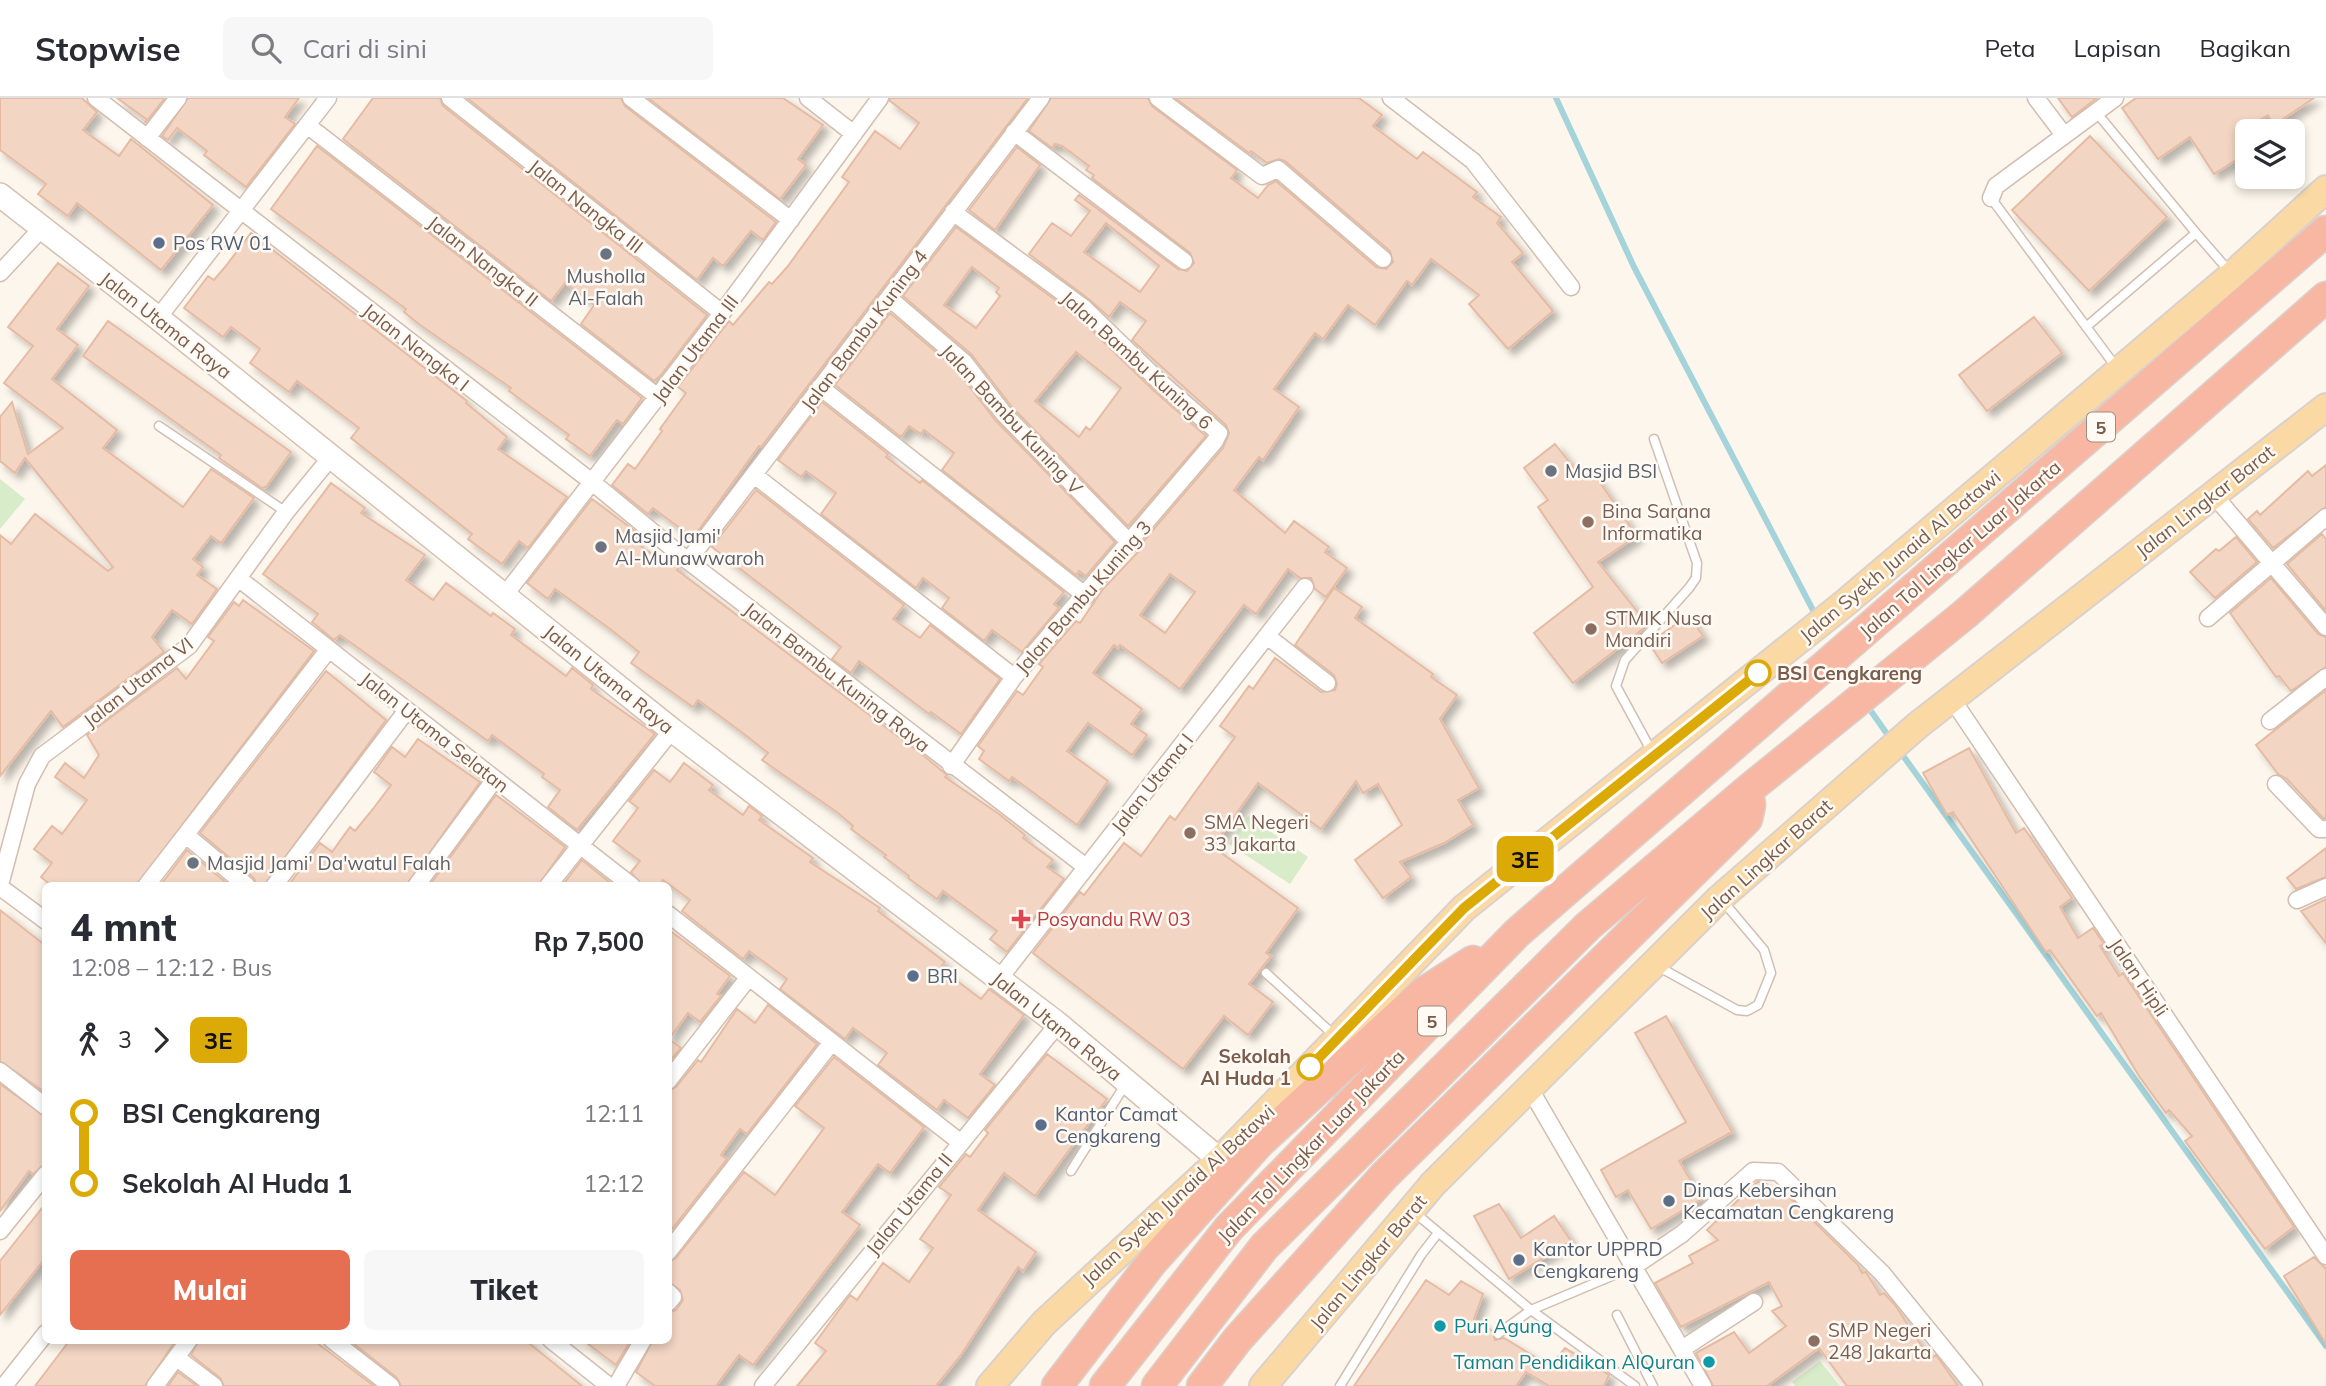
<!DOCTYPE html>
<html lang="id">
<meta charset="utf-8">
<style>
body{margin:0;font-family:Mulish,sans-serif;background:#f7f7f7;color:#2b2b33;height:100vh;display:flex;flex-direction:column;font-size:26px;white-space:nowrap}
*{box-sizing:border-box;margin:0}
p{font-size:23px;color:#7c7c81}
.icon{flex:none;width:38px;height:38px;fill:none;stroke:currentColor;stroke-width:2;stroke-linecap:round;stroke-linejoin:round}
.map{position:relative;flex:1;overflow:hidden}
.side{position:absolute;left:42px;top:784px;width:630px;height:462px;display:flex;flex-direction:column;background:#fff;border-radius:10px;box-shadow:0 4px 10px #0003}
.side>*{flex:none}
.badge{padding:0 14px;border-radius:10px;font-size:24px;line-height:46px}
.tools{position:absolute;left:2235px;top:21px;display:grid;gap:14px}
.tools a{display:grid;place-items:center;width:70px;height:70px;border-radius:10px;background:#fff;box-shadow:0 4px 10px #0003;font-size:35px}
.map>.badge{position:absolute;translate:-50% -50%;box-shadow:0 0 0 4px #fff}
.legs{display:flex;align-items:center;gap:10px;height:77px;padding:0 28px;font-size:23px}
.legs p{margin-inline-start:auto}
.summary{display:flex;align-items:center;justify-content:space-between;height:119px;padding:0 28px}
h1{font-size:38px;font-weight:800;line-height:52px}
.cta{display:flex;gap:14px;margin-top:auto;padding:14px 28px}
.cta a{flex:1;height:80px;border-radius:10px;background:#e76f51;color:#fff;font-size:28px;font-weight:800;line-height:80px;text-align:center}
.cta a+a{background:#f7f7f7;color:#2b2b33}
ul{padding:0 28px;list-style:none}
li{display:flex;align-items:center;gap:24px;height:70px;font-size:26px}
li i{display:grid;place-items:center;width:10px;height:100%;margin:0 9px;background:currentColor}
li i::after{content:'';width:18px;height:18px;margin:-9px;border:5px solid;border-radius:50%;background:#fff}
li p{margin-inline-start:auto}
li:first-child i{background:linear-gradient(#0000 50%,currentColor 0)}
li:last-child i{background:linear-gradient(currentColor 50%,#0000 0)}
header{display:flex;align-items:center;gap:42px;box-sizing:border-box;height:98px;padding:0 35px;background:#fff;border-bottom:2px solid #e1e1e2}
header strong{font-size:33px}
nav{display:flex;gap:38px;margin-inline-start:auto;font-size:24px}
.search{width:490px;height:63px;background:#f7f7f7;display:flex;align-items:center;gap:18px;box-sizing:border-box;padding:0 24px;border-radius:10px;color:#7c7c81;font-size:26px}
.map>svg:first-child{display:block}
</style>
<header>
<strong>Stopwise</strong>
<div class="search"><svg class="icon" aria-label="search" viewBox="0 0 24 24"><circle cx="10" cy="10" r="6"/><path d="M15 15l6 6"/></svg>Cari di sini</div>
<nav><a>Peta</a><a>Lapisan</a><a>Bagikan</a></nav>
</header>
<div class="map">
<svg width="2326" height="1288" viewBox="0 0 2326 1288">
<defs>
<filter id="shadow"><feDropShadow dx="6" dy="6" stdDeviation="3.5" flood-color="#0004"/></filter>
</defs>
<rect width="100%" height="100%" fill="#fdf6ec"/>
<path fill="#d8ecc9" d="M0 381 25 401 0 431Z
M1248 718 1308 759 1290 786 1229 746Z
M1820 1263 1840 1288H1795L1792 1284Z"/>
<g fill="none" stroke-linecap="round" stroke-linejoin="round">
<path stroke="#a5d3da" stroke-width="6" d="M1556 0 1634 169 1816 518
M1840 565 1858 595
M1866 606 1892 643
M1899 652 2326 1248"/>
</g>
<path fill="#f3d5c3" stroke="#e6bba3" stroke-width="2" fill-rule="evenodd" filter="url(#shadow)" d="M0 0H82L97 14 83 32 119 58 131 41 213 107 161 172 77 105 68 118 38 96 46 86 0 52Z
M117 0H165L145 25 146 21Z
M188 0H299L285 19 295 26 246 89 204 57 207 53 177 30 168 42 162 38Z
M373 0H440L443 8 707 217 661 277 654 283 581 226 594 207 565 185 551 203 343 41Z
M467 0H621L625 8 776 124 763 142 751 133 723 168 713 160 697 182Z
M648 0H783L823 27 798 61 806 67 780 101Z
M890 0H1028L761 349 759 348 693 440 653 410 648 416 612 387 628 366 635 371 662 333 660 331 686 295 678 289 729 223 733 227 769 184 772 186 788 168 849 84 842 79 875 33 900 51 919 25 890 3Z
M1051 0H1148L1152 8 1237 72 1231 80 1258 100 1268 87 1276 83 1376 169 1386 171 1393 164 1390 153 1285 63 1279 61 1267 65 1251 53 1249 55 1175 0H1359L1382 17 1373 28 1417 61 1423 54 1477 94 1473 99 1501 119 1497 125 1523 155 1512 164 1553 213 1508 251 1469 206 1479 197 1431 161 1412 187 1407 183 1375 227 1348 207 1323 241 1315 235 1274 291 1299 309 1263 362 1259 359 1234 392 1285 435 1294 423 1329 449 1325 454 1347 470 1326 499 1315 491 1311 480H1300L1288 471 1256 516 1244 507 1180 591 1120 547 1118 550 1114 547 1093 575 1142 611 1131 626 1147 637 1132 657 1088 625 1067 653 1108 683 1077 727 1012 679 1009 683 979 661 984 653 978 648 1017 593 1023 597 1043 569 1039 566 1076 523 1080 525 1103 491 1139 453 1141 446 1223 350 1229 335 1226 327 1132 242 1146 223 1120 204 1109 219 1090 202 1029 156 1052 125 1071 138 1090 113 1075 102 1079 97 1178 171 1187 173 1194 165 1190 155 1092 80 1094 77 1086 72 1089 68 1062 48 1055 46 1052 50 1029 33ZM1106 125 1159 168 1140 194 1084 154ZM1170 476 1195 494 1165 535 1140 517Z
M2058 0H2097L2072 19Z
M2136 0H2314L2274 27 2268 17 2247 29V55L2214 76 2190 39 2158 61 2122 10Z
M2090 38 2167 119 2089 193 2012 112Z
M317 48 642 300 623 326 617 322 590 358 566 341 569 337 509 293 511 290 420 227 404 214 406 211 271 111Z
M1017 49 1040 67 995 132 969 112Z
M956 129 1077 218 1153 292 1206 338 1128 428 1012 309 971 256 903 198ZM972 169 999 190 996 194 1000 198 976 230 944 207ZM1076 254 1121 290 1090 332 1086 329 1079 339 1035 303Z
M251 135 467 303 466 305 507 339 498 351 567 399 528 450 519 443 502 466 468 441 472 436 351 340 359 330 297 283 289 294 250 265 260 251 231 229 223 239 184 210 208 178 214 182 225 169Z
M58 165 89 188 57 231 78 247 52 281 117 332 103 350 183 409 211 371 254 400 221 445 211 438 193 461 203 469 197 477 217 491 192 526 172 512 152 539 164 554 63 629 51 613 0 678V437L11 446 35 416 108 473 113 469 25 360 15 375 0 363V319L12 304 28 356 63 330 4 285 33 248 8 229Z
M890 215 956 271 996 323 1115 444 1086 478 1079 473 1076 477 942 372 954 355 924 332 921 336 909 328 901 339 835 287Z
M2034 219 2062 255 1987 313 1959 277Z
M108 223 291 354 266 389 262 390 219 360 221 357 83 258Z
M822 304 888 356 886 359 920 385 922 382 1064 494 1054 506 1059 510 1022 554 992 532 984 543 942 510 949 500 923 480 916 490 821 416 836 395 806 373 801 379 778 362Z
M1555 346 1582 380 1592 373 1637 438 1598 464 1648 527 1573 585 1534 535 1593 489 1538 409 1548 402 1524 370Z
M2326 367V409L2273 450 2248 421 2257 413 2260 417 2308 373 2312 378Z
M331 385 365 410 361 415 425 457 406 482 433 502 446 485 491 518 493 515 515 531 511 537 566 578 572 570 593 587 591 591 655 636 577 732 548 709 560 692 542 679 544 676 492 637 488 643 340 537 334 542 312 524 318 516 263 476Z
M756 392 904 507 893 521 920 540 930 527 1000 581 961 636 931 614 929 616 859 563 851 575 832 561 841 549 712 449Z
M592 401 635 433 630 440 659 461 662 457 679 469 677 472 924 658 947 677 945 679 999 716 1025 737 1023 740 1053 762 1047 769 1064 781 1007 854 990 841 997 833 943 793 937 801 908 780 909 778 884 759 886 757 851 731 853 728 838 715 762 662 768 655 744 636 698 602 693 609 631 565 639 554 610 531 555 491 548 501 527 485Z
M2322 436 2326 441V513L2287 466Z
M2236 439 2257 464 2215 500 2190 474 2216 451 2219 453Z
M2271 480 2318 536 2326 539V569L2291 593 2279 578 2276 579 2230 515Z
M1334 490 1362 509 1355 520 1433 576 1431 579 1457 597 1440 621 1479 690 1458 702 1473 727 1444 745 1400 764 1411 779 1383 800 1355 762 1402 727 1378 686 1363 695 1356 683 1321 731 1258 685 1213 749 1298 810 1266 855 1271 858 1249 886 1273 904 1248 937 1224 918 1183 971 1033 855 1080 794 1084 797 1124 745 1141 758 1170 718 1175 722 1235 639 1220 628 1249 588 1253 591 1275 560 1321 594 1335 592 1337 586 1334 577 1295 547Z
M243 502 314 553 136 788H52L41 779 52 765 34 751 52 728 62 736 87 702 55 679 65 665 84 680 99 657 87 637 177 570 186 581 214 543 208 539 234 504 239 508Z
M1689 517 1703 538 1662 565 1649 545Z
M326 573 386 622 264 788H257L254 780 200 735Z
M2326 592V720H2323L2287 681 2278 676 2256 647Z
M418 641 480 684 406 788H288L320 745 332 754 350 729 355 733 373 711 391 687 374 674 392 649 405 659Z
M1969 650 2016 735 2024 730 2072 800 2060 809 2078 840 2093 830 2104 846 2100 848 2119 878 2123 875 2294 1129 2265 1151 2185 1043 2192 1038 2169 1012 2166 1015 2139 978 2101 915 2097 918 2050 852 2046 854 1953 714 1947 717 1923 675Z
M684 665 713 687 709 692 743 717 749 708 762 718 759 722 813 760 810 764 880 810 878 813 945 864 940 870 981 901 989 891 1024 917 980 976 995 987 968 1020 944 1002 937 1012 878 967 887 955 853 930 845 941 780 891 787 881 749 853 743 861 682 813 690 802 663 782 659 788H642L631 774 640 763 613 743 638 710 629 703 654 672 670 684Z
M496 697 565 749 538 788H429Z
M2326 750V779L2296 791 2287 780Z
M187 752 230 788H160Z
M582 762 614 788H562Z
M2326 801V845L2301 813Z
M0 812 46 848V995L0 963Z
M668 831 730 878 717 896 721 898 700 924 688 915 669 941 681 950 668 965Z
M768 907 817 946 747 1036 740 1031 721 1057 727 1061 668 1136V993L676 989 698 962 701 964 737 911 755 925Z
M1666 918 1732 1034 1679 1063 1702 1101 1651 1131 1628 1092 1616 1099 1601 1072 1686 1024 1635 935Z
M1047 956 1107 1001 1035 1098 1004 1075 978 1112 1036 1154 1023 1173 1018 1169 961 1257 936 1288H797L826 1253 815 1245 850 1197 857 1202 883 1165 909 1184 933 1150 920 1141 951 1097 939 1089 966 1056 970 1059 988 1035 985 1032Z
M834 959 924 1029 890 1075 878 1066 842 1114 860 1127 753 1267 739 1257 716 1288H655L636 1274 653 1242H668V1215L676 1212 683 1202 680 1192 668 1184V1164L676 1160 744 1074 775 1097 824 1030 795 1008Z
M0 986 46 1019V1066L33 1076 29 1073 0 1113Z
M1757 1084H1764L1780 1096 1783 1093 1858 1167 1862 1175 1866 1174 1880 1197 1884 1195 1895 1207 1921 1247 1932 1260 1936 1257 1958 1288H1847L1819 1250 1767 1288H1713L1696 1255 1734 1234 1749 1255 1786 1228 1772 1213 1782 1208 1769 1184 1681 1229 1655 1185 1693 1165 1689 1158 1718 1142 1707 1132Z
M46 1105V1159L0 1217V1163Z
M1499 1106 1521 1140 1554 1118 1571 1143 1509 1181 1474 1118Z
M2314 1159 2326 1171V1246L2284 1178Z
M1426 1182 1449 1197 1461 1183 1483 1196 1474 1221 1493 1233 1495 1242 1504 1240 1550 1268 1565 1250 1609 1277 1604 1288H1549L1526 1274 1516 1288H1354Z
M70 1242H176L145 1288H35Z
M199 1242H313L374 1288H224L220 1280 191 1257Z
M355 1242H525L582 1288H401L397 1280 353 1245Z
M583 1242H631L616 1267Z
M178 1274 197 1288H168Z"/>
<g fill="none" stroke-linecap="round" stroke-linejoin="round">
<defs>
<path id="lane" d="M1991 100 2116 269
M2196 135 2229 173
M2086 229 2196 135 2096 14
M159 328 286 414
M1652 654 1616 588 1625 562 1689 490 1696 480 1697 465 1654 341
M1659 869 1737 912 1747 913 1758 907 1771 875 1764 852 1722 802
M1266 875 1336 939
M1071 1073 1125 987
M1414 1114 1531 1212 1633 1169
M1617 1217 1653 1288
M1498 1236 1531 1212 1635 1288
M1340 1288 1421 1157 1438 1135"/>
<path id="street" d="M96 0 592 384 688 463 1086 769
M450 0 722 215
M631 0 791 122
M808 0 854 36
M1158 0 1262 78 1278 71 1383 161
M1391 0 1473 63 1571 189
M2036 0 2064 37
M307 27 658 299
M1014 34 1184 163
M147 40 178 0
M1991 100 1996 88 2115 0
M0 175 42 130
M889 200 964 264 1004 316 1131 446
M158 220 328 0
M820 289 1086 498
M754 377 1014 579
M2213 396 2326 529
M688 463 1041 0
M238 480 632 788
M504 498 722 215 880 0
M2208 520 2326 419
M1267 538 1327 585
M1952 601 2326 1158
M2270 623 2326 579
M951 668 1014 579 1215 343 1219 335 1160 284 1084 210 953 114
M2276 686 2319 731H2326
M187 738 247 788
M0 787 27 686 42 658 189 548 286 414 331 359
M146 788 329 551
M274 788 407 612
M416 788 495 681
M548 788 672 632
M0 789 46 823
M2297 802 2326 789
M668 816 960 1044
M999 881 1305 489
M0 973 46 1009
M668 983 749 879
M1530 991 1703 1288
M0 1133 46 1076
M668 1154 832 944
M1633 1169 1682 1136 1753 1073 1778 1074 1882 1175 1974 1288
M668 1194 673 1199 668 1205
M332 1242 391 1288
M551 1242 609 1288
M1682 1251 1754 1204
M177 1260 214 1288
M4 1288 46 1235
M155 1288 189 1242
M616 1288 643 1242
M763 1288 1058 926"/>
<path id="secondary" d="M0 97 158 220 672 632 1058 926 1220 1062"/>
<path id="primary" d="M990 1288 1044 1225 1220 1062 1464 810 1845 505 2232 177 2326 91
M1263 1288 1433 1086 1720 800 1918 627 2326 309"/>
<path id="highway" d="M1057 1288 1152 1164 1260 1044 1423 895 1473 863
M1105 1288 1229 1130 1517 835 2326 133
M1157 1288 1264 1149 1588 828 1748 692 1965 516 2326 199
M1202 1288 1237 1242 1384 1078 1747 721 1750 707 1748 692"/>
</defs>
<use href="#lane" stroke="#d1beb0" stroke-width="11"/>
<use href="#street" stroke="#d1beb0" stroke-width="19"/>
<use href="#secondary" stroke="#d6c0b0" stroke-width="26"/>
<use href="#primary" stroke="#dad1cd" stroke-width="30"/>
<use href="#highway" stroke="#dad1cd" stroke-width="33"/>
<use href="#lane" stroke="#fff" stroke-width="8"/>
<use href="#street" stroke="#fff" stroke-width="16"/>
<use href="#secondary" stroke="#fff" stroke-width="23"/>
<use href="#primary" stroke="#fbd9a5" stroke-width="26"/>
<use href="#highway" stroke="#f7b7a3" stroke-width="30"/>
</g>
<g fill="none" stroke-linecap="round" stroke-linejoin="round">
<defs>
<path id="line-1" d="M1310 969 1464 810 1758 575"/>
</defs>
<use href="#line-1" stroke="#fff" stroke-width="16"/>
<use href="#line-1" stroke="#dbaa07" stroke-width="10"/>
</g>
<g fill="#5c6f8a" stroke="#fffaf3" stroke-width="2.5">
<circle cx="159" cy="145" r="7"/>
<circle cx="913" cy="878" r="7"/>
<circle cx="1041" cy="1027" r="7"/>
<circle cx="1669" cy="1103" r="7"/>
<circle cx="1519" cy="1162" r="7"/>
</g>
<g fill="#6b7280" stroke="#fffaf3" stroke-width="2.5">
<circle cx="606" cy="156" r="7"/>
<circle cx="1551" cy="373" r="7"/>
<circle cx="601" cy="449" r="7"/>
<circle cx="193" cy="765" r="7"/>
</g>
<g fill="#8d6e63" stroke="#fffaf3" stroke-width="2.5">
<circle cx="1588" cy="424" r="7"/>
<circle cx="1591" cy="531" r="7"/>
<circle cx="1190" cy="735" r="7"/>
<circle cx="1814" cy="1243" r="7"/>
</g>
<g fill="#fff" stroke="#dbaa07" stroke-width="3.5">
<circle cx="1758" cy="575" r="12"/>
<circle cx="1310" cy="969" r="12"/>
</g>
<path fill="#e0444e" stroke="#fffaf3" stroke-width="2.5" d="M1017.5 810.5h7v7h7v7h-7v7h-7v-7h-7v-7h7z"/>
<g fill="#0f9aa8" stroke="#fffaf3" stroke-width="2.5">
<circle cx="1440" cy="1228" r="7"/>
<circle cx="1709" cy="1264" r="7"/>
</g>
<g text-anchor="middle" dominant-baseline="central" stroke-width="5" stroke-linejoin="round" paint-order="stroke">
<g fill="#fffaf3" stroke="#a28b7f" stroke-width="2">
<rect x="2087" y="314.5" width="28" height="29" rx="5"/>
<rect x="1418" y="908.5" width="28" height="29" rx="5"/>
</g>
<g font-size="18" font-weight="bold" fill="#7a5c4d">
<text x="2101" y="329">5</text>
<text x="1432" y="923">5</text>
</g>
<g font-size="19" fill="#7a5c4d" stroke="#fffaf3">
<text transform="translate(586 108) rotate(38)">Jalan Nangka III</text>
<text transform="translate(483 163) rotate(38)">Jalan Nangka II</text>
<text transform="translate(166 227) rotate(38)">Jalan Utama Raya</text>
<text transform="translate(864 232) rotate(-53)">Jalan Bambu Kuning 4</text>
<text transform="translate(416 249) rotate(38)">Jalan Nangka I</text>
<text transform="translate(695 251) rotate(-53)">Jalan Utama III</text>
<text transform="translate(1137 262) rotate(42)">Jalan Bambu Kuning 6</text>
<text transform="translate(1012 321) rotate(47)">Jalan Bambu Kuning V</text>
<text transform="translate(2205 403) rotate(-38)">Jalan Lingkar Barat</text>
<text transform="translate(1960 451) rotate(-41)">Jalan Tol Lingkar Luar Jakarta</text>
<text transform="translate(1900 458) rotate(-40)">Jalan Syekh Junaid Al Batawi</text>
<text transform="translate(1083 499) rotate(-49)">Jalan Bambu Kuning 3</text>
<text transform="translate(837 579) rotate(38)">Jalan Bambu Kuning Raya</text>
<text transform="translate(609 581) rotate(39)">Jalan Utama Raya</text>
<text transform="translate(138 584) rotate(-38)">Jalan Utama VI</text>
<text transform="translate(435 634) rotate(38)">Jalan Utama Selatan</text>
<text transform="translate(1152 685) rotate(-52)">Jalan Utama I</text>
<text transform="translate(1766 761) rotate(-42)">Jalan Lingkar Barat</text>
<text transform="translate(2139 879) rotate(56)">Jalan Hipli</text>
<text transform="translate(1057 928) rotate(39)">Jalan Utama Raya</text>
<text transform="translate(1311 1048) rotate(-46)">Jalan Tol Lingkar Luar Jakarta</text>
<text transform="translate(1178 1097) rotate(-43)">Jalan Syekh Junaid Al Batawi</text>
<text transform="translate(909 1106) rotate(-51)">Jalan Utama II</text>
<text transform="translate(1368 1164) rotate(-50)">Jalan Lingkar Barat</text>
</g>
<g font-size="19" fill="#4e5e75" stroke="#fffaf3" text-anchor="start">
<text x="173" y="145">Pos RW 01</text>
<text x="927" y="878">BRI</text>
<text x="1055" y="1016">Kantor Camat<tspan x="1055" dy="22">Cengkareng</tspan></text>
<text x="1683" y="1092">Dinas Kebersihan<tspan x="1683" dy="22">Kecamatan Cengkareng</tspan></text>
<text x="1533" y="1151">Kantor UPPRD<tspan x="1533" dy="22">Cengkareng</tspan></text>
</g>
<g font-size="19" fill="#5b616d" stroke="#fffaf3" text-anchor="start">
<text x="606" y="178" text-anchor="middle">Musholla<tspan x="606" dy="22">Al-Falah</tspan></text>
<text x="1565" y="373">Masjid BSI</text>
<text x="615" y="438">Masjid Jami'<tspan x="615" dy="22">Al-Munawwaroh</tspan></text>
<text x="207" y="765">Masjid Jami' Da'watul Falah</text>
</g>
<g font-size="19" fill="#785e54" stroke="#fffaf3" text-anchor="start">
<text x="1602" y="413">Bina Sarana<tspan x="1602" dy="22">Informatika</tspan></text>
<text x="1605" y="520">STMIK Nusa<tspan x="1605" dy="22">Mandiri</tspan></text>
<text x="1204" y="724">SMA Negeri<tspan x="1204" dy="22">33 Jakarta</tspan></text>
<text x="1828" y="1232">SMP Negeri<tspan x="1828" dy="22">248 Jakarta</tspan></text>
</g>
<g font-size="19" font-weight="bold" fill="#7a5c4d" stroke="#fffaf3" text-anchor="start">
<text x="1777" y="575">BSI Cengkareng</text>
<text x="1291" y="958" text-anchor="end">Sekolah<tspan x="1291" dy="22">Al Huda 1</tspan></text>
</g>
<g font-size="19" fill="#be3a42" stroke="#fffaf3" text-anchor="start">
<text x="1037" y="821">Posyandu RW 03</text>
</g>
<g font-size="19" fill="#0d838f" stroke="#fffaf3" text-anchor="start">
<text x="1454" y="1228">Puri Agung</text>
<text x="1695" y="1264" text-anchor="end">Taman Pendidikan AlQuran</text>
</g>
</g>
</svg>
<div class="tools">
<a><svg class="icon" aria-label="layers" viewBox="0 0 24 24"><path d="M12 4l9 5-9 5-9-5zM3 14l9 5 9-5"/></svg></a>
</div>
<b class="badge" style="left:1525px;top:761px;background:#dbaa07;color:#111">3E</b>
<section class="side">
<div class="summary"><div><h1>4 mnt</h1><p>12:08 – 12:12 · Bus</p></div><b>Rp 7,500</b></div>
<div class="legs"><svg class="icon" aria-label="walk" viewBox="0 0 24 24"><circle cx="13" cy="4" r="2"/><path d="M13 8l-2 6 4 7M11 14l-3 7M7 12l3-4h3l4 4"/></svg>3<svg class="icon" aria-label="forward" viewBox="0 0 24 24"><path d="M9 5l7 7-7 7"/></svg><b class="badge" style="background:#dbaa07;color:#111">3E</b></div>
<ul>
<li><i style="color:#dbaa07"></i><b>BSI Cengkareng</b><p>12:11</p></li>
<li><i style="color:#dbaa07"></i><b>Sekolah Al Huda 1</b><p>12:12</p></li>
</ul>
<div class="cta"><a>Mulai</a><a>Tiket</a></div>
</section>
</div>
